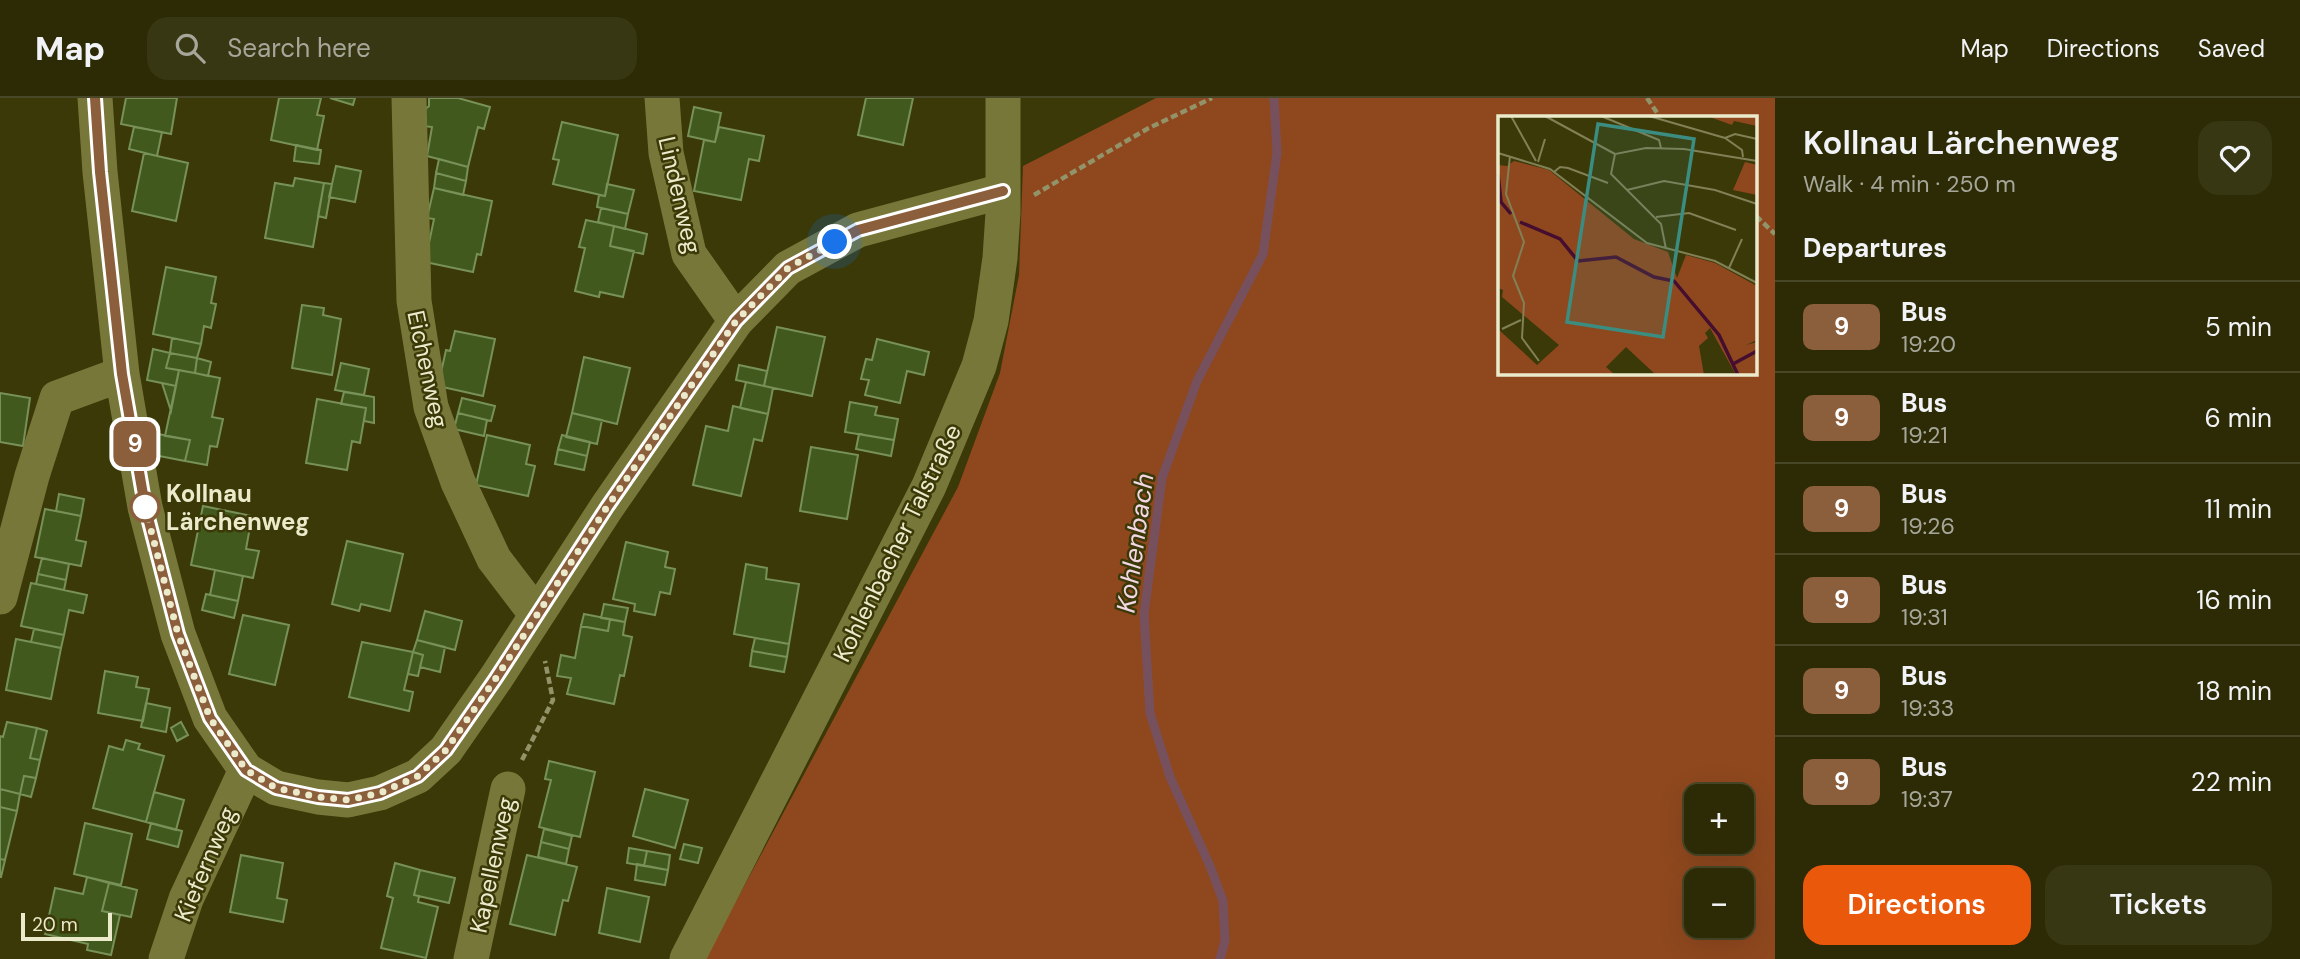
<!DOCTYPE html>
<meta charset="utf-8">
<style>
body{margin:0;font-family:"DM Sans",sans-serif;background:#383713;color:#f1f3f6;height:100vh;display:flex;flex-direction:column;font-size:26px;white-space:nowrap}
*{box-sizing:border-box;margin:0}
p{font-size:23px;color:#a6a79a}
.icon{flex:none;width:38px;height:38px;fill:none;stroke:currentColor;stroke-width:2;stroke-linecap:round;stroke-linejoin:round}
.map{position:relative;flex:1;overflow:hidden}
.drawer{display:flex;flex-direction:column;background:#2c2b05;width:525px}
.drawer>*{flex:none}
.badge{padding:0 14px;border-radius:10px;font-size:24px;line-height:46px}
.tools{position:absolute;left:1684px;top:686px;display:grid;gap:14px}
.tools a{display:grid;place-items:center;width:70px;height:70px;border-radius:14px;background:#2c2b05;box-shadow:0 7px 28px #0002,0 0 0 2px #484727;font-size:35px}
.scale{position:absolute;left:21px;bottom:18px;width:91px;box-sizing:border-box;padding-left:7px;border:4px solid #ebebcc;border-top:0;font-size:19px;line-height:24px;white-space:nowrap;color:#ebebcc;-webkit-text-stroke:5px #3a3907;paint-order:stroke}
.you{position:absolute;width:35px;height:35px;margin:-18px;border:5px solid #fff;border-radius:50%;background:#1a73e8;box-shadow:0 0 0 10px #1a73e833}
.map>.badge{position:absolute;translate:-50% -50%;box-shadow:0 0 0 4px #fff}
h2{padding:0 28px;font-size:26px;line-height:63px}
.round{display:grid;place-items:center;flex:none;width:74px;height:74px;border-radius:21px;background:#383713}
.overview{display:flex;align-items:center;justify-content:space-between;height:119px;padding:0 28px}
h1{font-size:33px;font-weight:600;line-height:52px}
.button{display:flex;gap:14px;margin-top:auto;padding:14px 28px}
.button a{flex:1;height:80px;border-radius:21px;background:#ea580c;color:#fff;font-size:28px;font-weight:600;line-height:80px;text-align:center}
.button a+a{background:#383713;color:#f1f3f6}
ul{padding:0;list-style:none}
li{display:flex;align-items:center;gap:21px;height:91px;padding:0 28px;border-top:2px solid #484727}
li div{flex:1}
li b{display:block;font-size:26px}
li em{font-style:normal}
li .badge{min-width:77px;font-weight:700;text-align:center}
header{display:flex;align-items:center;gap:42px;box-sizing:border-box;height:98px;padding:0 35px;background:#2c2b05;border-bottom:2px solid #484727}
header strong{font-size:33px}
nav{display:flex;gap:38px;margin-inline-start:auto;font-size:24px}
.search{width:490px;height:63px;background:#383713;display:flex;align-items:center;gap:18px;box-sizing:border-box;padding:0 24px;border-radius:21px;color:#a6a79a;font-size:26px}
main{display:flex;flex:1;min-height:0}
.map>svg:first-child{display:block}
</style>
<header>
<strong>Map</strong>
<div class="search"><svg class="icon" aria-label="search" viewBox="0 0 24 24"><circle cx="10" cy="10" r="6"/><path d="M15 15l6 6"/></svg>Search here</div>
<nav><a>Map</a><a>Directions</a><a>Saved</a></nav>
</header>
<main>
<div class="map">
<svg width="1775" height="861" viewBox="0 0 1775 861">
<rect width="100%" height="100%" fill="#3a3907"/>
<path fill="#8f481e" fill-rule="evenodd" d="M1156 0H1775V861H705L958 389 1000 275 1019 177 1023 68ZM1500 19H1756V275H1500ZM1696 698H1741V744H1696ZM1696 782H1741V828H1696Z"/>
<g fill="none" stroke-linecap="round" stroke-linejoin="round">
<path stroke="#77505e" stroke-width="9" d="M1220 861 1225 843 1223 803 1210 768 1170 679 1150 615 1144 516 1162 380 1197 283 1263 156 1277 55 1274 0"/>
</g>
<path fill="#41591c" stroke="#789159" stroke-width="2" d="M126 0H177L171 36 121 26Z
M279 0H321L317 17 324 18 317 52 271 42Z
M330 0H355L353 7Z
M429 0H458L490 9 484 31 478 29 468 69 427 58 432 29 424 28V12L429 8Z
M866 0H913L903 47 858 37Z
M694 9 721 15 715 44 688 38Z
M562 24 618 37 605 98 553 86 559 62 553 61Z
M134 29 162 34 157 58 129 51Z
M719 29 764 38 759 63 749 61 741 102 694 93 704 42 715 44Z
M296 47 321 52 319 66 294 63Z
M144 55 188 65 176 123 132 113Z
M439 61 468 69 466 83 436 75Z
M336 68 361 73 355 104 329 99Z
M436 75 466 83 463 97 434 90Z
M295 80 324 85 313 149 265 140 275 85 293 88Z
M324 85 332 86 326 120 318 118Z
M607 86 634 92 628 116 597 109 599 97 605 98Z
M434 90 492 103 481 157 477 156 473 174 425 164 434 121 427 120Z
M601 110 628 116 625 131 598 124Z
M586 122 614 128 610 148 634 153 623 199 600 194 599 199 575 193 585 150 579 149Z
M614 128 647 136 643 156 610 148Z
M166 169 216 179 211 205 216 206 211 230 204 228 201 246 153 236Z
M302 207 324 210 323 217 341 221 332 277 292 270Z
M777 229 825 239 812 298 764 288Z
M455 233 495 241 483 298 438 288 446 252 450 253Z
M172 240 201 246 197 260 170 255Z
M877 241 929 254 924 277 907 273 900 305 865 297 869 282 861 281 866 261 872 262Z
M153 251 170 255 166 270 179 272 176 288 147 282Z
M170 255 197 260 195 275 166 270Z
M584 259 630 270 617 326 572 315Z
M197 260 211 264 208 278 195 275Z
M341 265 369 271 364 297 335 292Z
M739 267 767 273 764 288 736 282Z
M179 272 220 280 212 319 223 321 217 349 210 348 207 367 185 363 190 342 165 338Z
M746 284 773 290 768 316 740 310Z
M162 285 176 288 171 313Z
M344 294 374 299V325L364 323 366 310 341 306Z
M0 295 30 300 23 348 0 344Z
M462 300 495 308 491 323 458 315Z
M317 301 366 310 360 345 352 343 347 372 306 365Z
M850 304 877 309 875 317 898 321 894 342 845 334Z
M733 308 768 316 762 343 754 341 741 398 693 387 706 328 728 333Z
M458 315 487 322 484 338 454 331Z
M572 315 602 322 597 346 566 339Z
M158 336 190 342 185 363 154 357Z
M859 336 894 342 891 358 856 351Z
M487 337 530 347 526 366 535 368 528 398 476 387Z
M562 337 590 344 587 358 558 351Z
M811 349 858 357 847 421 800 413Z
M558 351 587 358 584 372 555 366Z
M59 396 84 401 81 418 56 413Z
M203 408 252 418 246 451 259 453 253 480 191 467Z
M45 411 81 418 76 442 86 444 81 468 35 459Z
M347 443 403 456 390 513 361 506 359 513 332 506Z
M626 444 668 454 665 469 675 471 670 496 660 494 655 517 634 513 635 506 613 501Z
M42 460 69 466 66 482 38 476Z
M746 466 767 470 766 481 799 486 789 546 734 536Z
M215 472 243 478 238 503 210 497Z
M38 476 66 482 64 492 36 486Z
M31 485 87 497 83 515 69 512 64 537 21 528Z
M206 496 238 503 234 520 202 512Z
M604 506 628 510 625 524 601 520Z
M425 513 462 523 455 552 417 542Z
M584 516 610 521 608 533 581 528Z
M243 517 289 527 275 587 229 576Z
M610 521 625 524 623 537 632 539 624 578 620 577 614 606 567 596 571 580 557 578 561 557 575 560 581 528 608 533Z
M34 531 64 537 61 550 31 544Z
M755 540 789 546 787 559 752 553Z
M16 541 61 550 51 601 6 592Z
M417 542 445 549 440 574 420 569 423 557 413 554Z
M362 544 413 554 404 592 413 594 409 613 349 599Z
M752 553 787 559 784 574 750 568Z
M413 554 423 557 418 578 408 576Z
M105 573 138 579 136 589 149 591 143 623 98 615Z
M146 605 170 610 166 634 141 629Z
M7 624 37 630 30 660 40 662 36 680 24 678 20 696 0 691V638L3 639Z
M181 624 188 637 177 643 171 630Z
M37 630 47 633 40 662 30 660Z
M126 642 140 646 138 651 164 658 146 724 93 710 109 648 123 652Z
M549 663 595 674 580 739 539 729 551 682 545 681Z
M24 678 36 680 31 699 20 696Z
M0 691 20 696 17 713 0 709Z
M645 691 688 702 675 750 633 738Z
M154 694 184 702 176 732 146 724Z
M0 709 17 713 5 762 0 761Z
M85 725 132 736 121 787 74 776Z
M151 725 182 733 178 749 147 741Z
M544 731 572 738 569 751 541 744Z
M541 744 569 751 566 766 538 759Z
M684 746 702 750 698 765 680 761Z
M629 750 647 753 644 768 627 765Z
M647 753 670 757 668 772 644 768Z
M241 757 283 765 277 800 287 802 283 824 230 814Z
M527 757 577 769 568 803 563 802 555 837 510 826Z
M0 761 5 762 1 779H0Z
M395 765 420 772 414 797 419 798 418 804 438 809 426 860 381 850 393 800 387 798Z
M637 766 668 772 665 787 635 782Z
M420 772 455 780 449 805 414 797Z
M87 779 109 785 102 813 120 817 111 857 87 852 88 846 45 836 55 790 83 796Z
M109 785 137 792 131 819 102 813Z
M607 790 649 799 640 844 599 835Z"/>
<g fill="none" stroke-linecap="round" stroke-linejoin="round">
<path stroke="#93936a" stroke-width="4.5" stroke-dasharray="7 3.5" stroke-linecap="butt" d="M1647 0 1660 19
M1034 97 1147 31 1212 0
M1756 118 1775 136
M522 662 553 602 545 563"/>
<path stroke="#78773a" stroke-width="35" d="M95 0 100 74 122 276 145 409 178 536 210 620 246 672 276 690 318 699 348 702 380 695 418 678 446 652 496 580 607 409 736 223 788 170 858 132 1003 93
M409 0 414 203 431 309 458 384 494 461 536 516
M662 0 666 55 689 156 736 223
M0 499 32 378 57 300 122 276
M166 861 186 801 246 672
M471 861 508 691
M687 861 929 388 979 268 991 223 1000 160 1003 115V0"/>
</g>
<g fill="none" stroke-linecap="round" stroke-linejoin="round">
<defs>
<path id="line" d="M95 0 100 74 122 276 145 408 178 536 210 620 246 672 276 690 318 699 348 702 380 695 418 678 446 652 496 580 607 409 736 223 788 170 858 132 1003 93"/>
</defs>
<use href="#line" stroke="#fff" stroke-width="16"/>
<use href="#line" stroke="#8b5e3c" stroke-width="10"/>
<path stroke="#ebebcc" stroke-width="7" stroke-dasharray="0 12.6" d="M145 409 178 536 210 620 246 672 276 690 318 699 348 702 380 695 418 678 446 652 496 580 607 409 736 223 788 170 835 144"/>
</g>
<circle fill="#fff" stroke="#8b5e3c" stroke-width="3.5" cx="145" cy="409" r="14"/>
<g text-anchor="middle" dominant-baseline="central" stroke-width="5" stroke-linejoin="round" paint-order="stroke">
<g font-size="24" fill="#ebebcc" stroke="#3a3907">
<text transform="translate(680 97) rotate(77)">Lindenweg</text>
<text transform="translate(428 271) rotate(78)">Eichenweg</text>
<text transform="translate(897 445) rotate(-64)">Kohlenbacher Talstraße</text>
<text transform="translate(205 766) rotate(-67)">Kiefernweg</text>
<text transform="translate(492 767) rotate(-78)">Kapellenweg</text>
</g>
<g font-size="24" font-weight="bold" fill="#ebebcc" stroke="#3a3907" text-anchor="start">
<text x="166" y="395">Kollnau<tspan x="166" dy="28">Lärchenweg</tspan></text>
</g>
<g font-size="26" font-style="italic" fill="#f4d7e4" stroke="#3a3907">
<text transform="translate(1135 445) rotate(-82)">Kohlenbach</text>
</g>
</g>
<g transform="translate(1498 18)">
<rect width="259" height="259" fill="#3a3907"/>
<path d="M209 0H259V10L236 5 234 9ZM16 45 51 54 136 123 170 136 179 162 188 139 217 147 259 170V224L248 229 259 226V259H238L212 212 207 217 210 222 201 230 206 259H158L128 231 108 251 117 259H0V213L39 249 61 229 4 181 5 174 0 172V49L9 50ZM247 46 259 49V79L235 74Z" fill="#8f481e"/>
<path fill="none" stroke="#450e2f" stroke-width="3.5" d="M0 58 3 86 13 98M22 106 62 123 80 145 118 141 156 161 176 165 221 219 240 259M235 248 259 235"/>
<path fill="none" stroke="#818056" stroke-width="2" d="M13 0 38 45M47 0 117 38M103 0 161 24 163 32M151 0 227 22 244 34 245 41M227 22 237 18 259 23M0 37 52 53 149 127 217 145 259 167M12 40 8 78 26 126 15 160 26 187 24 222 41 245M40 46 47 23M56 56 62 51 70 52 110 67M129 74 166 65 217 74 259 88M158 101 191 97 238 114M168 133 163 108 113 58 117 38 148 32 186 33 259 45M231 152 244 123M4 213 23 204"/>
<path fill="#3b8d81" fill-opacity="0.15" stroke="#3b8d81" stroke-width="3.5" d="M100 8 196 23 165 221 69 206Z"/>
<rect width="259" height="259" fill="none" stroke="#ebebcc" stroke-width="3.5"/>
</g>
</svg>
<div class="tools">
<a>+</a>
<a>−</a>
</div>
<div class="scale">20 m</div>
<div class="you" style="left:835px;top:144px"></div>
<b class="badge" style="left:135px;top:346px;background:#8b5e3c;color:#fff">9</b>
</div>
<section class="drawer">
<div class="overview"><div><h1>Kollnau Lärchenweg</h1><p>Walk · 4 min · 250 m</p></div><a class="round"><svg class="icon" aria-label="heart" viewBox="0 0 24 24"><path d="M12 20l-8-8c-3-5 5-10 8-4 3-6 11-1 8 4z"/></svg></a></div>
<h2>Departures</h2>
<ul>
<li><span class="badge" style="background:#8b5e3c;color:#fff">9</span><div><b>Bus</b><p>19:20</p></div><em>5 min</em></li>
<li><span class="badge" style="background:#8b5e3c;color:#fff">9</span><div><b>Bus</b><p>19:21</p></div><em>6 min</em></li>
<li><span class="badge" style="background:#8b5e3c;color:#fff">9</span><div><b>Bus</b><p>19:26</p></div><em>11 min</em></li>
<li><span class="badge" style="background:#8b5e3c;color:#fff">9</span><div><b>Bus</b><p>19:31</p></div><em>16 min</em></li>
<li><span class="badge" style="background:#8b5e3c;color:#fff">9</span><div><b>Bus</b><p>19:33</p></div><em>18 min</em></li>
<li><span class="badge" style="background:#8b5e3c;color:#fff">9</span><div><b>Bus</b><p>19:37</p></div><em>22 min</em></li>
</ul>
<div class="button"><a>Directions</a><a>Tickets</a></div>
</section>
</main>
